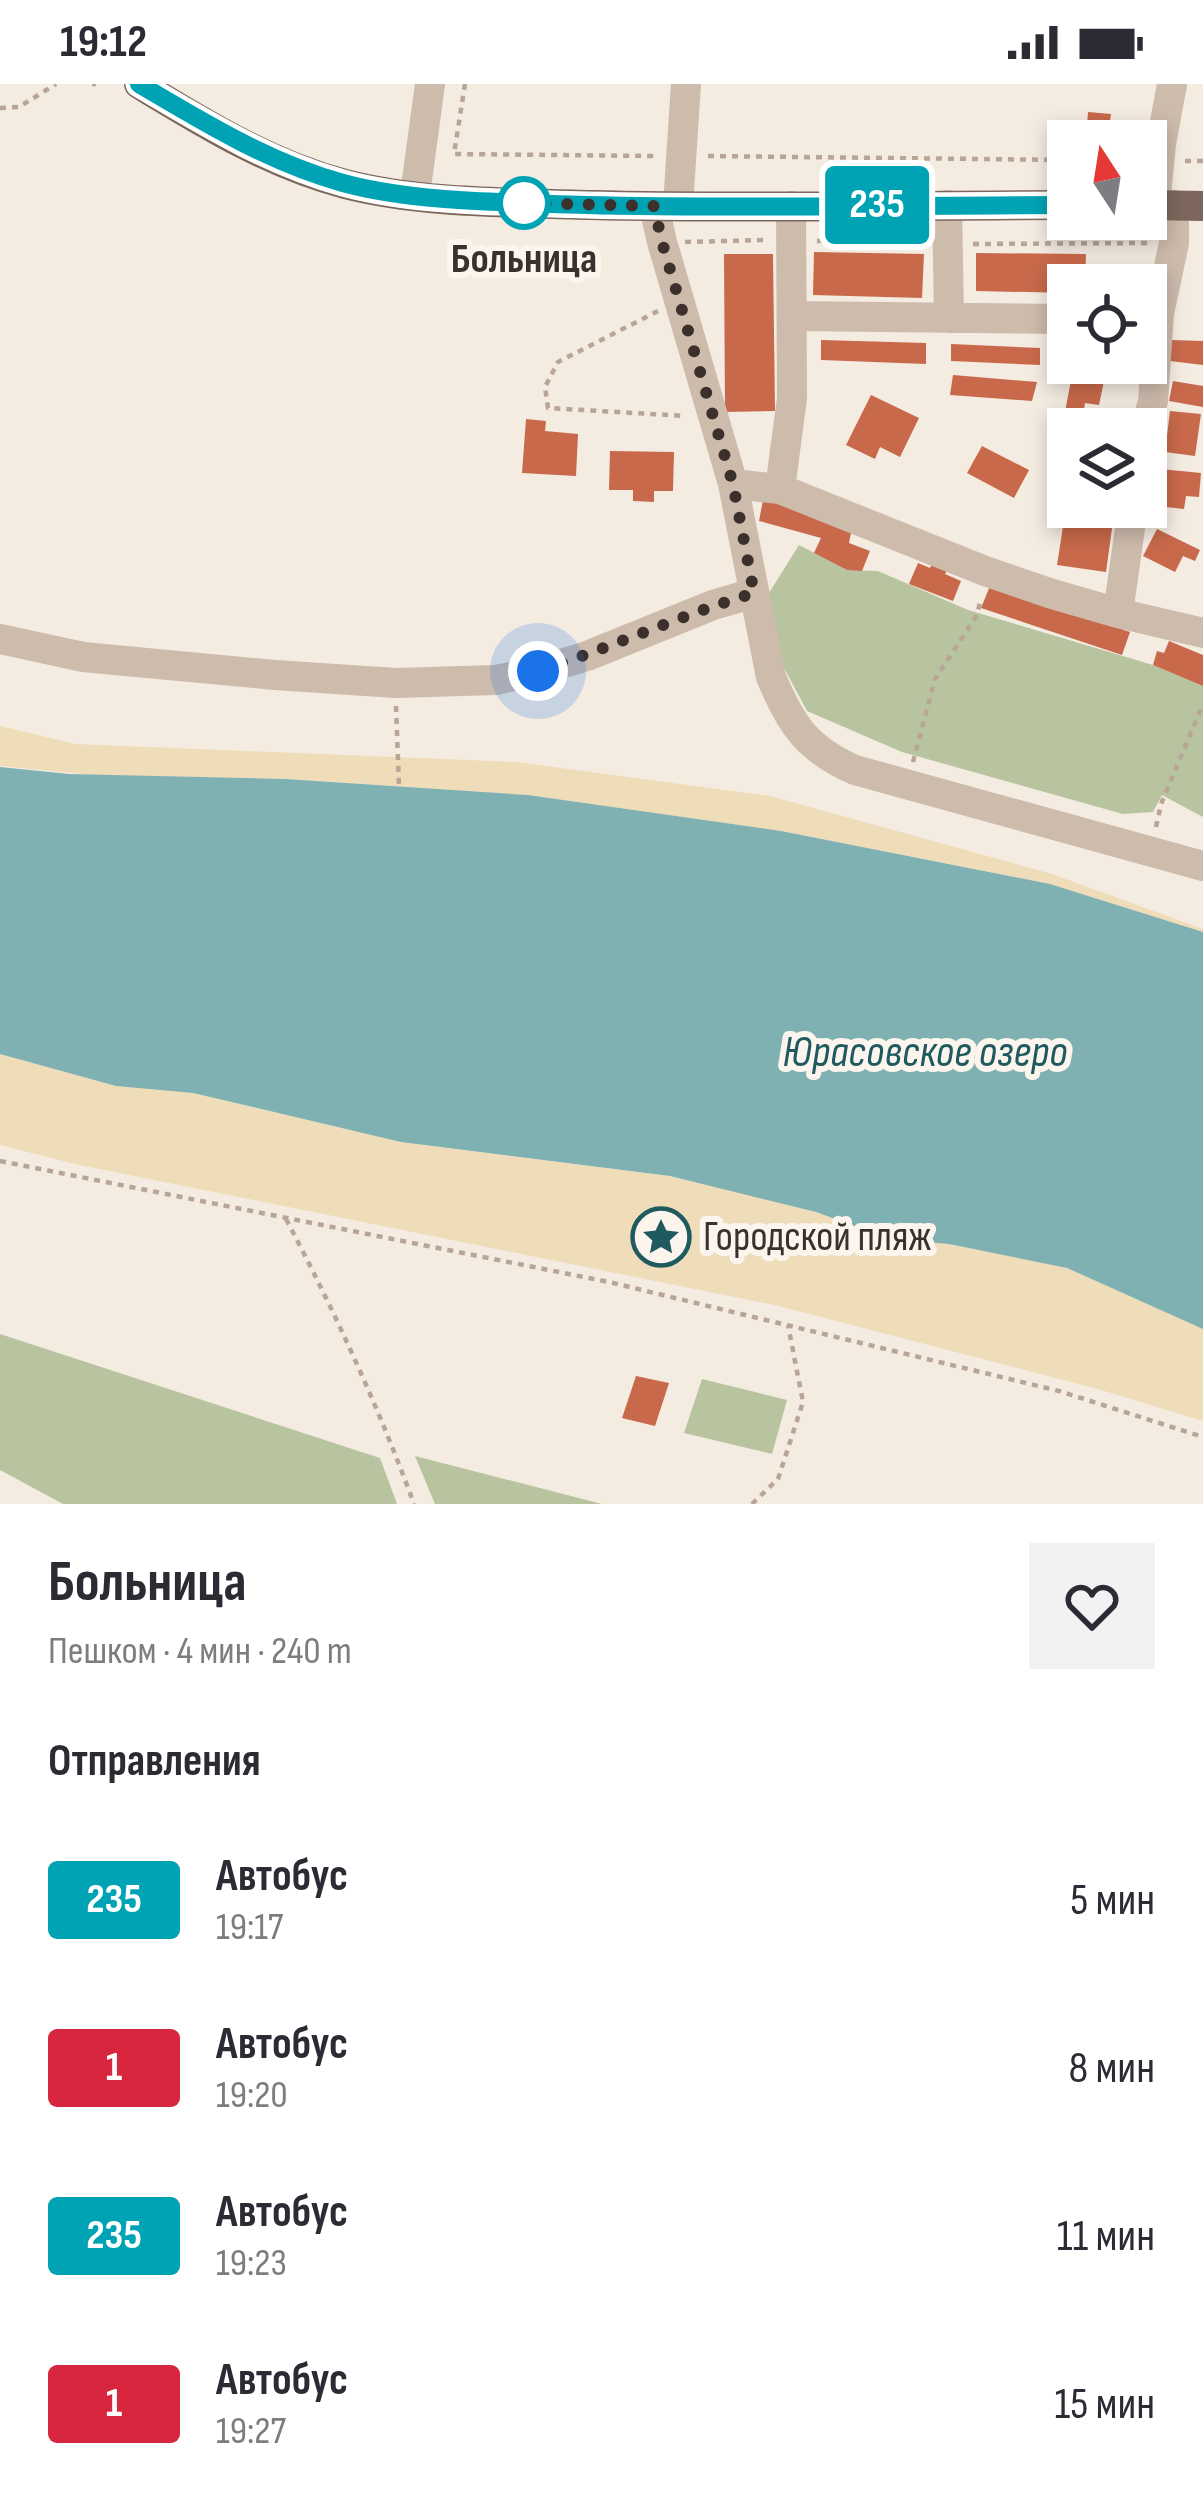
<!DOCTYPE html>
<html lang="ru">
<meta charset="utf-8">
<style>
body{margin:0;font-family:"Sofia Sans Condensed",sans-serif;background:#f2f2f3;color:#2b2b33;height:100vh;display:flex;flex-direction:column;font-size:45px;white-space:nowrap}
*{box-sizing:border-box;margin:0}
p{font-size:39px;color:#7c7c81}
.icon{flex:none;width:66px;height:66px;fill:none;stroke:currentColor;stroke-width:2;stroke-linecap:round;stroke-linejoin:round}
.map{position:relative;height:1420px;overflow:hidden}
.panel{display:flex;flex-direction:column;background:#fff;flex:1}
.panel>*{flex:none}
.badge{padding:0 24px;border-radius:9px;font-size:42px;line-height:78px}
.needle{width:78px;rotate:348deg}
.tools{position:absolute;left:1047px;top:36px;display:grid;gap:24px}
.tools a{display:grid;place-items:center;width:120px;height:120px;border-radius:0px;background:#fff;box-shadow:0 6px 18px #0003;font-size:60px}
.you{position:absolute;width:60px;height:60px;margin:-30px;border:9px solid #fff;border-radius:50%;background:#1a73e8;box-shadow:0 0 0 18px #1a73e833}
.map>.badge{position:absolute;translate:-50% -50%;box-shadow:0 0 0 6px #fff}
h2{padding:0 48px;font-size:45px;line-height:108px}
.round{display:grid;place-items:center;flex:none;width:126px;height:126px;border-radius:0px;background:#f2f2f3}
.head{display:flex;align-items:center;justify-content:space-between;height:204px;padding:0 48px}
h1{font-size:57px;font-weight:700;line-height:90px}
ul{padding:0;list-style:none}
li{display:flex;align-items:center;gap:36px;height:168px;padding:0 48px}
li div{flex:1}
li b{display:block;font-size:45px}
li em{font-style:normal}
li .badge{min-width:132px;font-weight:700;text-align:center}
.status{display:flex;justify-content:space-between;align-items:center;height:84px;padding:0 60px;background:#fff;direction:ltr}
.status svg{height:33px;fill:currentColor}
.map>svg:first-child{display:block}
</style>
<div class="status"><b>19:12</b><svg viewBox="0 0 49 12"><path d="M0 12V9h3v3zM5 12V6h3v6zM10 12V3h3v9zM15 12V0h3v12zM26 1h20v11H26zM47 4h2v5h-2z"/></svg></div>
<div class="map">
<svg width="1203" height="1420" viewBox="0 0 1203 1420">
<rect width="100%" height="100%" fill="#f4ebe1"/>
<path fill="#b8c4a0" d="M799 461 847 486 878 487 968 526 1153 581 1203 602V733L1162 711 1153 728 1123 730 902 668 807 627 783 582 769 509Z
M0 1250 380 1374 397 1420H63L0 1386Z
M702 1295 787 1316 772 1370 684 1349Z
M415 1372 602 1420H435Z"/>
<path fill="#efdcb8" d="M0 642 75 660 516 678 770 712 1052 790 1203 845V848L1050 800 781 747 528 711 285 695 94 691 0 682Z
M0 970 116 1002 193 1009 401 1058 670 1092 816 1128 890 1155 949 1160 1067 1184 1203 1245V1337L1098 1305 779 1222 75 1080 0 1061Z"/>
<path fill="#7fb0b2" d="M0 683 69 690 285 695 528 711 781 747 1050 800 1203 848V1245L1067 1184 949 1160 890 1155 816 1128 670 1092 401 1058 193 1009 116 1002 0 970Z"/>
<path fill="#c8694b" d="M1088 28 1111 30 1109 44 1087 42Z
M814 168 924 170 922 214 813 211Z
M976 169 1086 170 1085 201H1068V209L976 207Z
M724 170H773L775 327 725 328Z
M821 256 926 259V280L821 276Z
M1172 256 1203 257V281L1170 277Z
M951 260 1040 264V281L951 277Z
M953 291 1037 298 1032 317 950 311Z
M1072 291 1104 297 1099 321 1085 319 1082 337 1064 333Z
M1173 297 1203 302V323L1169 317Z
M871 311 919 334 900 373 880 363 875 375 846 361Z
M1170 327 1201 330 1195 372 1165 368Z
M526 335 546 337 545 347 578 350 576 392 522 389Z
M982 362 1029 386 1014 414 967 389Z
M610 367 674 368 673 407H654V418L633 417V406H609Z
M1160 385 1201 389 1199 413 1186 412 1184 425 1156 422Z
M764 411 854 434 849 459 870 467 862 487 847 486 814 469 821 454 759 437Z
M1066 423H1115L1106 488 1057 481Z
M1157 445 1200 466 1195 477 1183 472 1175 488 1143 472Z
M934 476 949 482 945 490 961 497 953 517 909 500 918 479 930 484Z
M990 502 1130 548 1122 571 981 524Z
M1169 557 1203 571V602L1153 581 1157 567 1164 569Z
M636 1292 669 1299 655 1342 622 1334Z"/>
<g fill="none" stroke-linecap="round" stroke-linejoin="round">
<path stroke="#b9a596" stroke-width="4.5" stroke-dasharray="6 6" stroke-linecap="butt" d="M92 0H96
M465 0 454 70 654 72
M0 24 19 23 56 0
M708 72 1068 76
M1185 77H1203
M817 157 926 159
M685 158 764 156
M973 160 1148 159
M658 227 558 278 545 303 548 324 686 332
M396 622 399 702
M913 678 935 595 977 531 981 514
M1156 743 1161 720 1203 620
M0 1077 609 1198 1059 1307 1203 1353
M286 1135C335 1228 378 1322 414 1420
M752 1420 778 1395 803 1318 788 1241"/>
<path stroke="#cdbbac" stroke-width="30" d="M415 111 430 0
M947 121 949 234
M1155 121 1161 60 1172 0
M678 122 686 0
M654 123 662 158 733 400 771 593C791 641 807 665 855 686L1203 782
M792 232 1068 235
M1145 345 1153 317 1159 230 1174 159V121
M733 400 780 405 985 487 1049 509 1118 529 1203 549
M780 405 792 314 791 122
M1118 529 1133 423
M0 555 83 573 275 591 396 599 496 596 538 587 587 572 713 521 754 509"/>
<path stroke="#7d675c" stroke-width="30" d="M139 0C205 40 269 80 345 100 424 120 510 118 591 121 750 125 909 121 1068 121
M1146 121 1203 122"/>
</g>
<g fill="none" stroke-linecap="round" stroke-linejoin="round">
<defs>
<path id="line" d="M139 0C205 39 268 78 343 99 416 119 510 118 586 121 747 125 908 121 1068 121"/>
</defs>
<use href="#line" stroke="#fff" stroke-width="27"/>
<use href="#line" stroke="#00a3b4" stroke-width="18"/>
<path stroke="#3b302b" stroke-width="12" stroke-dasharray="0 21.6" d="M524 119 654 122 662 158 733 400 754 509C681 531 611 564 538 587"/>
</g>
<defs>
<symbol id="sight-ring" viewBox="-11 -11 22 22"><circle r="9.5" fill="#fbf5ee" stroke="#1f5a5e" stroke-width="1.5"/><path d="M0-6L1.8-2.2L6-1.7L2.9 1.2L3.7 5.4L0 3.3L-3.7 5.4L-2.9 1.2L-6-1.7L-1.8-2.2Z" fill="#1f5a5e"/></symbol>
</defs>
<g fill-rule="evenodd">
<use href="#sight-ring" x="628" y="1120" width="66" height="66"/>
</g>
<circle fill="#fff" stroke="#00a3b4" stroke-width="6" cx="524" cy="119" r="24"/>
<g text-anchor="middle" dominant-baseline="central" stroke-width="12" stroke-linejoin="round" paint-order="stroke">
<g font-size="42" font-weight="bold" fill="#3b302b" stroke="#fbf5ee">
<text x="524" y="175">Больница</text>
</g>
<g font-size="42" fill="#3b302b" stroke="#fbf5ee" text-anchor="start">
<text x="703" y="1153">Городской пляж</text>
</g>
<g font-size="45" font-style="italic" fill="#1f5a5e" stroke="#fbf5ee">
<text x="925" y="968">Юрасовское озеро</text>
</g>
</g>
</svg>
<div class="tools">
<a><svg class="needle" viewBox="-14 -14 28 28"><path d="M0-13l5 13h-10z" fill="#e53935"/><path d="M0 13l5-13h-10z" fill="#7c7c81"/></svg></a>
<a><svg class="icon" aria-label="locate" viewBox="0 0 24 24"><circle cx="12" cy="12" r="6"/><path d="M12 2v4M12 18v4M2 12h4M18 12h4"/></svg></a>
<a><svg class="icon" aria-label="layers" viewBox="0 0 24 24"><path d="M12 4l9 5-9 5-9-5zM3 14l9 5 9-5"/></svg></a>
</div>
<div class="you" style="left:538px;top:587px"></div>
<b class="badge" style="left:877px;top:121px;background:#00a3b4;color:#fff">235</b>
</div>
<section class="panel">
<div class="head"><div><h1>Больница</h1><p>Пешком · 4 мин · 240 m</p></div><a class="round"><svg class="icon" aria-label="heart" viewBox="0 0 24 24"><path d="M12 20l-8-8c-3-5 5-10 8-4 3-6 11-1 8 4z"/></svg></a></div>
<h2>Отправления</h2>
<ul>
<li><span class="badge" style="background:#00a3b4;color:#fff">235</span><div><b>Автобус</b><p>19:17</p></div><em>5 мин</em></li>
<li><span class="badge" style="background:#d7263d;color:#fff">1</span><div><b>Автобус</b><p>19:20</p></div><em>8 мин</em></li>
<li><span class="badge" style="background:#00a3b4;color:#fff">235</span><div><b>Автобус</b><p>19:23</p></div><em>11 мин</em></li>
<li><span class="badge" style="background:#d7263d;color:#fff">1</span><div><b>Автобус</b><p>19:27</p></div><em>15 мин</em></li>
</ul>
</section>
